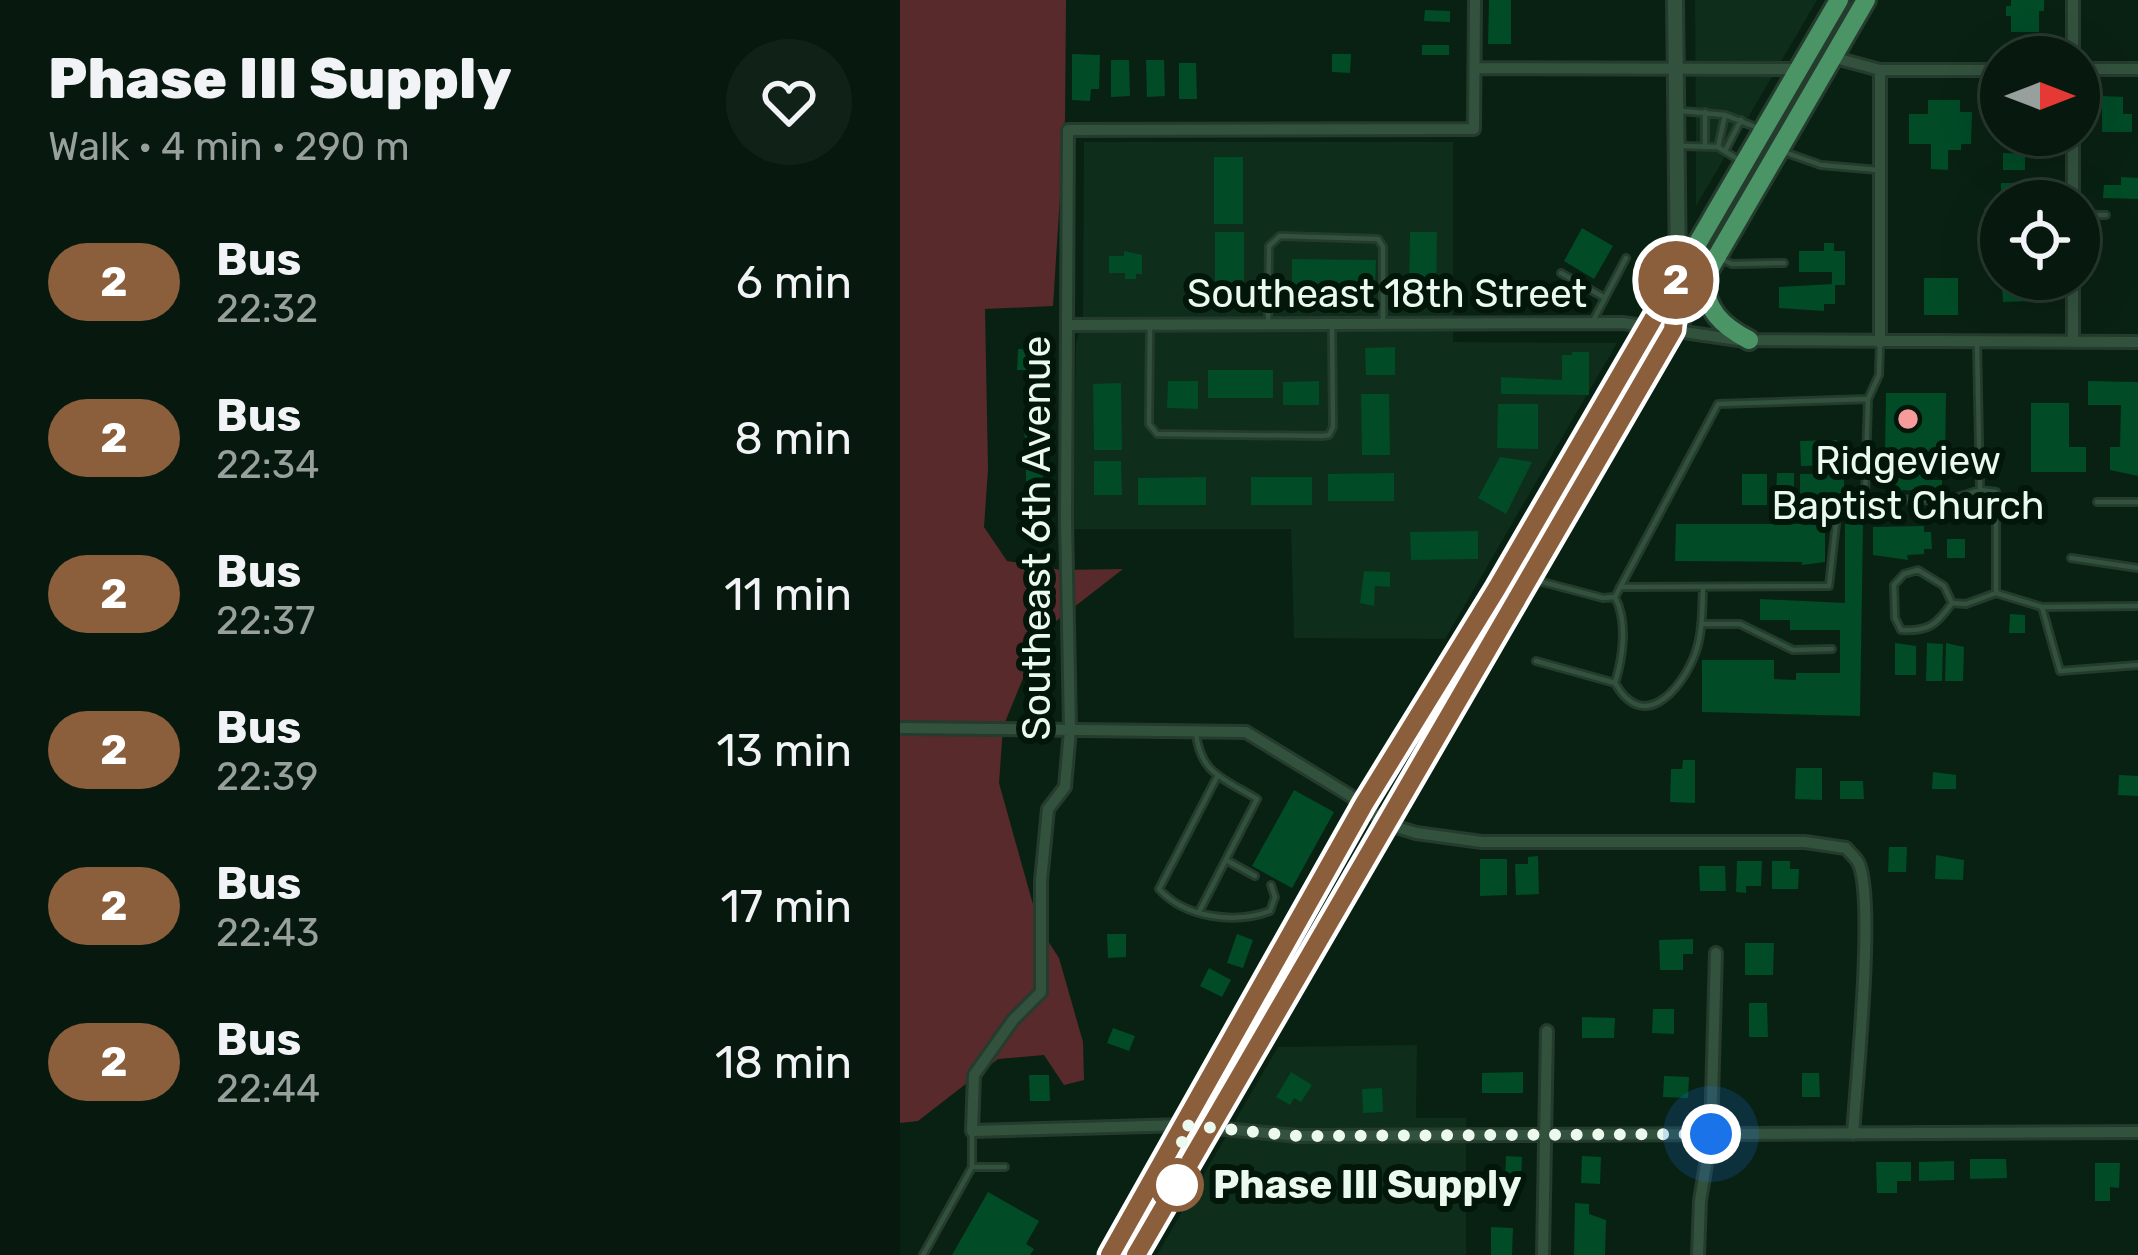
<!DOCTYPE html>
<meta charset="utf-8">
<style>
body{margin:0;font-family:Rubik,sans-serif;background:#102217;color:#f1f3f6;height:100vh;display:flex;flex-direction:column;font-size:45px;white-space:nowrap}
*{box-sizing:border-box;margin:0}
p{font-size:39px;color:#98a09e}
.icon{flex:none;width:66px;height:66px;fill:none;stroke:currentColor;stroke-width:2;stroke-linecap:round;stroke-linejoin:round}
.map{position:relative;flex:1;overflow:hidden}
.drawer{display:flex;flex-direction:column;background:#07190e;width:900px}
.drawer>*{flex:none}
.badge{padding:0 24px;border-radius:39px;font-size:42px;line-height:78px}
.needle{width:78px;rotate:90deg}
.controls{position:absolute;left:1080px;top:36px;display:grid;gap:24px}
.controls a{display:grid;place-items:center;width:120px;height:120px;border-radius:50%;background:#07190e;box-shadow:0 12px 48px #0002,0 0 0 3px #28382e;font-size:60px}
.you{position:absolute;width:60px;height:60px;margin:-30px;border:9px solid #fff;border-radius:50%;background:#1a73e8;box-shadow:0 0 0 18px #1a73e833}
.map>.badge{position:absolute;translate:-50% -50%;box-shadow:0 0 0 6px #fff}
.round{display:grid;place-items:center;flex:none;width:126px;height:126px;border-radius:63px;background:#102217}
.headline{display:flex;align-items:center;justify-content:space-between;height:204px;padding:0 48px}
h1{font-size:57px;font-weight:800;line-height:90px}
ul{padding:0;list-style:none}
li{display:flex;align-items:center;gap:36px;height:156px;padding:0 48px}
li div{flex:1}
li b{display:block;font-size:45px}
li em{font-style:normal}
li .badge{min-width:132px;font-weight:700;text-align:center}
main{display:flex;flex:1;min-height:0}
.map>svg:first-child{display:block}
</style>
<main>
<section class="drawer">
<div class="headline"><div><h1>Phase III Supply</h1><p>Walk · 4 min · 290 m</p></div><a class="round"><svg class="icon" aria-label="heart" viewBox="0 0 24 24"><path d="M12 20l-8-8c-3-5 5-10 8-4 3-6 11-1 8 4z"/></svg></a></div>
<ul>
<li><span class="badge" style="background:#8b5e3c;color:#fff">2</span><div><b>Bus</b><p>22:32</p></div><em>6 min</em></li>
<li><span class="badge" style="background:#8b5e3c;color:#fff">2</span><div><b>Bus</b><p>22:34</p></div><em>8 min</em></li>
<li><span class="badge" style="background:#8b5e3c;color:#fff">2</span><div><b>Bus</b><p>22:37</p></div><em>11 min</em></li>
<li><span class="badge" style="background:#8b5e3c;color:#fff">2</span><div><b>Bus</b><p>22:39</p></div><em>13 min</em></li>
<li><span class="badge" style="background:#8b5e3c;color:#fff">2</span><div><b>Bus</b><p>22:43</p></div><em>17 min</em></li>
<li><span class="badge" style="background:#8b5e3c;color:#fff">2</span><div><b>Bus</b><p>22:44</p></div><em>18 min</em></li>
</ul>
</section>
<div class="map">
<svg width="1238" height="1255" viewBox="0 0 1238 1255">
<rect width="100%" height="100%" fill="#092112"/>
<path fill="#0e2d1b" d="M795 0H917L796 206V147Z
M184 142H553V342L717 343 545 639 394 638 391 529H173L176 343 183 318Z
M517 1045 516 1118H566V1255H257L378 1047Z"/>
<path fill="#592a2b" d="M0 0H166L165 118 153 306 85 309 88 469 84 527 107 561 161 570 223 569 142 632 103 727 99 783 132 901 144 935 159 958 183 1042 184 1080 164 1085 144 1055 98 1059 18 1121 0 1123Z"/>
<path fill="#014b27" d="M589 0H611V44H588Z
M1111 0H1144V11H1139V32H1111V16H1106V6H1111Z
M525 10 550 11V22L524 21Z
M522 45H549V55H522Z
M172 54 200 55 199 89H191L190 101 172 100Z
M432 54H451L450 73 432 72Z
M211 60H229L230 96 211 97Z
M246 60H264L265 96 247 97Z
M279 63H296L297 99H279Z
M1202 96 1223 97V114H1232V132H1202Z
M1028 100H1060V112H1072L1071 144H1061V150H1048V170L1031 169V144H1009V114H1028Z
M1103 153 1125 154V170H1103Z
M314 157H343V224H314Z
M1221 177 1238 178V199L1203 198 1204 185H1221Z
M1101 183H1125V201H1101Z
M682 228 713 246 694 279 664 261Z
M315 232H344V299H315Z
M510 232H537L536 298H509Z
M924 243H934V251H945V285H935V304H924V311L879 308V287L932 284V272H899V251H924Z
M224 251 242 255V274H236V279H225V273H209V256H224Z
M392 259 476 260 475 288 392 286Z
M1024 278H1058V315H1024Z
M1112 279H1131V301L1103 302 1102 286H1112Z
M495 347V375H466L465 348Z
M118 349 141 350 140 370H117Z
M672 352H689V395L601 394V377L662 380V355H672Z
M308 370H373V398H308Z
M268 381H298V409L267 408Z
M419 381V405H383V382Z
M1188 381 1238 382V476L1210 470V447H1220L1221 405H1188Z
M221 383 222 450H194L193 384Z
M986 393H1046L1045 466H1031V480H1042V491L993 490V477H976V453H985Z
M461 394H489L490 455H462Z
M1131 403H1169V447H1186V472H1131Z
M598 404H638V449L597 448Z
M141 425 145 444 127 447 123 429Z
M937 440 938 465 901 466 900 441Z
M600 457 632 462 606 514 578 498Z
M194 461H221L222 495H194Z
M126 464H143V481H126Z
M494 473V501H428V474Z
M877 473H894V497H876Z
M842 474H867V505H842Z
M900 474H944V500H900Z
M306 477V505H238V478Z
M351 477H412V505H351Z
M124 507 150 508 149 524H124Z
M776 524H925V562L902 565V562L775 561Z
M945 524H963L960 716 802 712V660H874V679L896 680V673H940V630H890V620H860V599L945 603Z
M1024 526V532H1031L1032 549H1024V554L1007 555 1008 560 973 555V527Z
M578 531V559L511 560 510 532Z
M1047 539H1065V558H1047Z
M464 571 490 572V587L475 586 474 606 460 603Z
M1110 614 1125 615V633H1109Z
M995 643 1016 646V675H995Z
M1027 643 1043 644 1042 681H1026Z
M1046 643 1064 647 1063 681H1045Z
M783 760H795V803L770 802 771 769H782Z
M896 768H922V800L895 799Z
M1033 772 1056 775V789H1032Z
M1219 775 1238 776V796L1218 795Z
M940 781H963L964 799H940Z
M394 790 434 812 392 888 352 866Z
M989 847H1007L1006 872H988Z
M1036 855 1064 860 1063 880 1035 879Z
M638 856 639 894 616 895 615 864H628V857Z
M580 859H607V895L580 896Z
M837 861H862L861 886H846V893L836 892Z
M872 861H890V869H899L898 889H872Z
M799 866H825L826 891H800Z
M207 934H226V957L208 958Z
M337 934 353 940 343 968 327 963Z
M793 939V954H783V970H760L759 940Z
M845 943H874L873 975H845Z
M309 968 331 980 322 997 300 986Z
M849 1003H867L868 1037H849Z
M753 1009H774V1034L752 1033Z
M682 1017 715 1018 714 1038H682Z
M213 1028 235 1036 229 1051 207 1043Z
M391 1072 412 1085 401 1102 394 1098 390 1105 376 1097Z
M623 1072V1093H582V1073Z
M902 1073H919L920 1097H902Z
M129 1075H149L150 1101H130Z
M764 1076 789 1077 788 1098 763 1097Z
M482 1088 483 1112 463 1113 462 1089Z
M606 1156 622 1157 621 1182H605Z
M682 1156 701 1157 700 1184 681 1183Z
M1070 1159H1106L1107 1178 1070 1179Z
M1054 1161V1180L1019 1181V1162Z
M976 1162H1011V1181H997V1193H977Z
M1195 1163H1220L1219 1188 1210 1187V1201H1195Z
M88 1192 139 1221 126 1244 134 1249 130 1255H52Z
M675 1203 689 1204V1214L706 1220 705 1255H674Z
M591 1227 613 1228 612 1255H591Z"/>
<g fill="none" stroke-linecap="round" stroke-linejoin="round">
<defs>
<path id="service" d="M782 111 825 115 858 128
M805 112V147
M782 146 818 147 839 160
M818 147 825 115
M825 151 841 120
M884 152 921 165 978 170
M1089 211H1101
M1179 215H1206
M821 259 832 264 884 263
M661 273 705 298
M694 319 726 258
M368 321 369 246 380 236 478 239 483 247V320
M250 325 249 424 257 434 422 436 429 435 433 427 432 325
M1077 345 1080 490
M968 399 965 498 1046 501 1080 490 1096 492V507
M1197 502H1238
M1096 521V593L1142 607 1238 606
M1171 558 1238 568
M635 580 703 598 715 597 818 404 968 399 979 375 980 344
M720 587 929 586 937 515 944 507 965 498
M715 597C728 622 723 657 715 683
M1052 603C1037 624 1029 632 1001 630L995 618 994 585 1004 574 1018 570 1044 586 1052 603 1066 604 1096 593
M1142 607 1160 671 1238 665
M801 624H840L893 650 932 649
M636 661 715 683C743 733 781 691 795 654 803 633 802 609 803 587
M296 733C300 774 325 779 357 799L300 910
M318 775 259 889C285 918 335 924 370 911L375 897 371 885
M326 860 355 876
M72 1131V1167
M23 1255 72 1167H105"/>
<path id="minor" d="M575 0 574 129 168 130 166 520 170 730 165 787 148 809 141 881V992L113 1020 74 1075 72 1131 284 1125 398 1136 1238 1132
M932 57 980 70H1101
M1173 57V0
M575 68 899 69
M1179 69H1238
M980 70V343
M1173 135V201
M1173 279V342
M167 325 723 323 838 340 1238 342
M0 728 346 732 454 798 487 824 516 833 582 842H905L946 848C950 853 955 857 958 862 976 896 956 1086 953 1134
M643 1255 647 1031
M798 1255 800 1201 811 1134 816 953"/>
<path id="tertiary" d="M774 325 778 276 775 0"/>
<path id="trunk" d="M804 278C805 310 822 326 849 340
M209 1255 463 804 597 588 939 0
M236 1255 966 0"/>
</defs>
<use href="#service" stroke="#243b2d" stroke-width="10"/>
<use href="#minor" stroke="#243b2d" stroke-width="16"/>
<use href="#tertiary" stroke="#243b2d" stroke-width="20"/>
<use href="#trunk" stroke="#243b2d" stroke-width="24"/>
<use href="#service" stroke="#33523e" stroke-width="4.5"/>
<use href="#minor" stroke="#33523e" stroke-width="10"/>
<use href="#tertiary" stroke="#33523e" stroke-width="14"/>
<use href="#trunk" stroke="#4a9466" stroke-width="18"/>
</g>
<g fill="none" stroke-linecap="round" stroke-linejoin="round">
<defs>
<path id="line" d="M210 1255 464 804 597 588 778 276 773 330 236 1255"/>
</defs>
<use href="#line" stroke="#fff" stroke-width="27"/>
<use href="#line" stroke="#8b5e3c" stroke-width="18"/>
<path stroke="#ebf9ef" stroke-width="12" stroke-dasharray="0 21.6" d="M277 1185 284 1125 398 1136 811 1134"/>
</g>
<circle fill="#f59b9b" stroke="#021709" stroke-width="4.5" cx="1008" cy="419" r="12"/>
<circle fill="#fff" stroke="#8b5e3c" stroke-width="6" cx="277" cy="1185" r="24"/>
<g text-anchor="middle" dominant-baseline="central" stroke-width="12" stroke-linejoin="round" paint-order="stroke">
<g font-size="39" fill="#ebf9ef" stroke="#021709">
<text x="487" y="294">Southeast 18th Street</text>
<text transform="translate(137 538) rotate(-90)">Southeast 6th Avenue</text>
</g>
<g font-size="39" fill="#ebf9ef" stroke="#021709">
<text x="1008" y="461">Ridgeview<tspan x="1008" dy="45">Baptist Church</tspan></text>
</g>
<g font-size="39" font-weight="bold" fill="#ebf9ef" stroke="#021709" text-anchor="start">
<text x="313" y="1185">Phase III Supply</text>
</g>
</g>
</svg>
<div class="controls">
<a><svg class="needle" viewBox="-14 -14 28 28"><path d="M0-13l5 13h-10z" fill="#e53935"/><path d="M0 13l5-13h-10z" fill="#98a09e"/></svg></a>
<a><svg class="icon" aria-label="locate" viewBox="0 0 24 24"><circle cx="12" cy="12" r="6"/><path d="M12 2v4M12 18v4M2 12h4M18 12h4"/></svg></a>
</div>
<div class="you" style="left:811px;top:1134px"></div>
<b class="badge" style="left:776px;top:280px;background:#8b5e3c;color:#fff">2</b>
</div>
</main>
